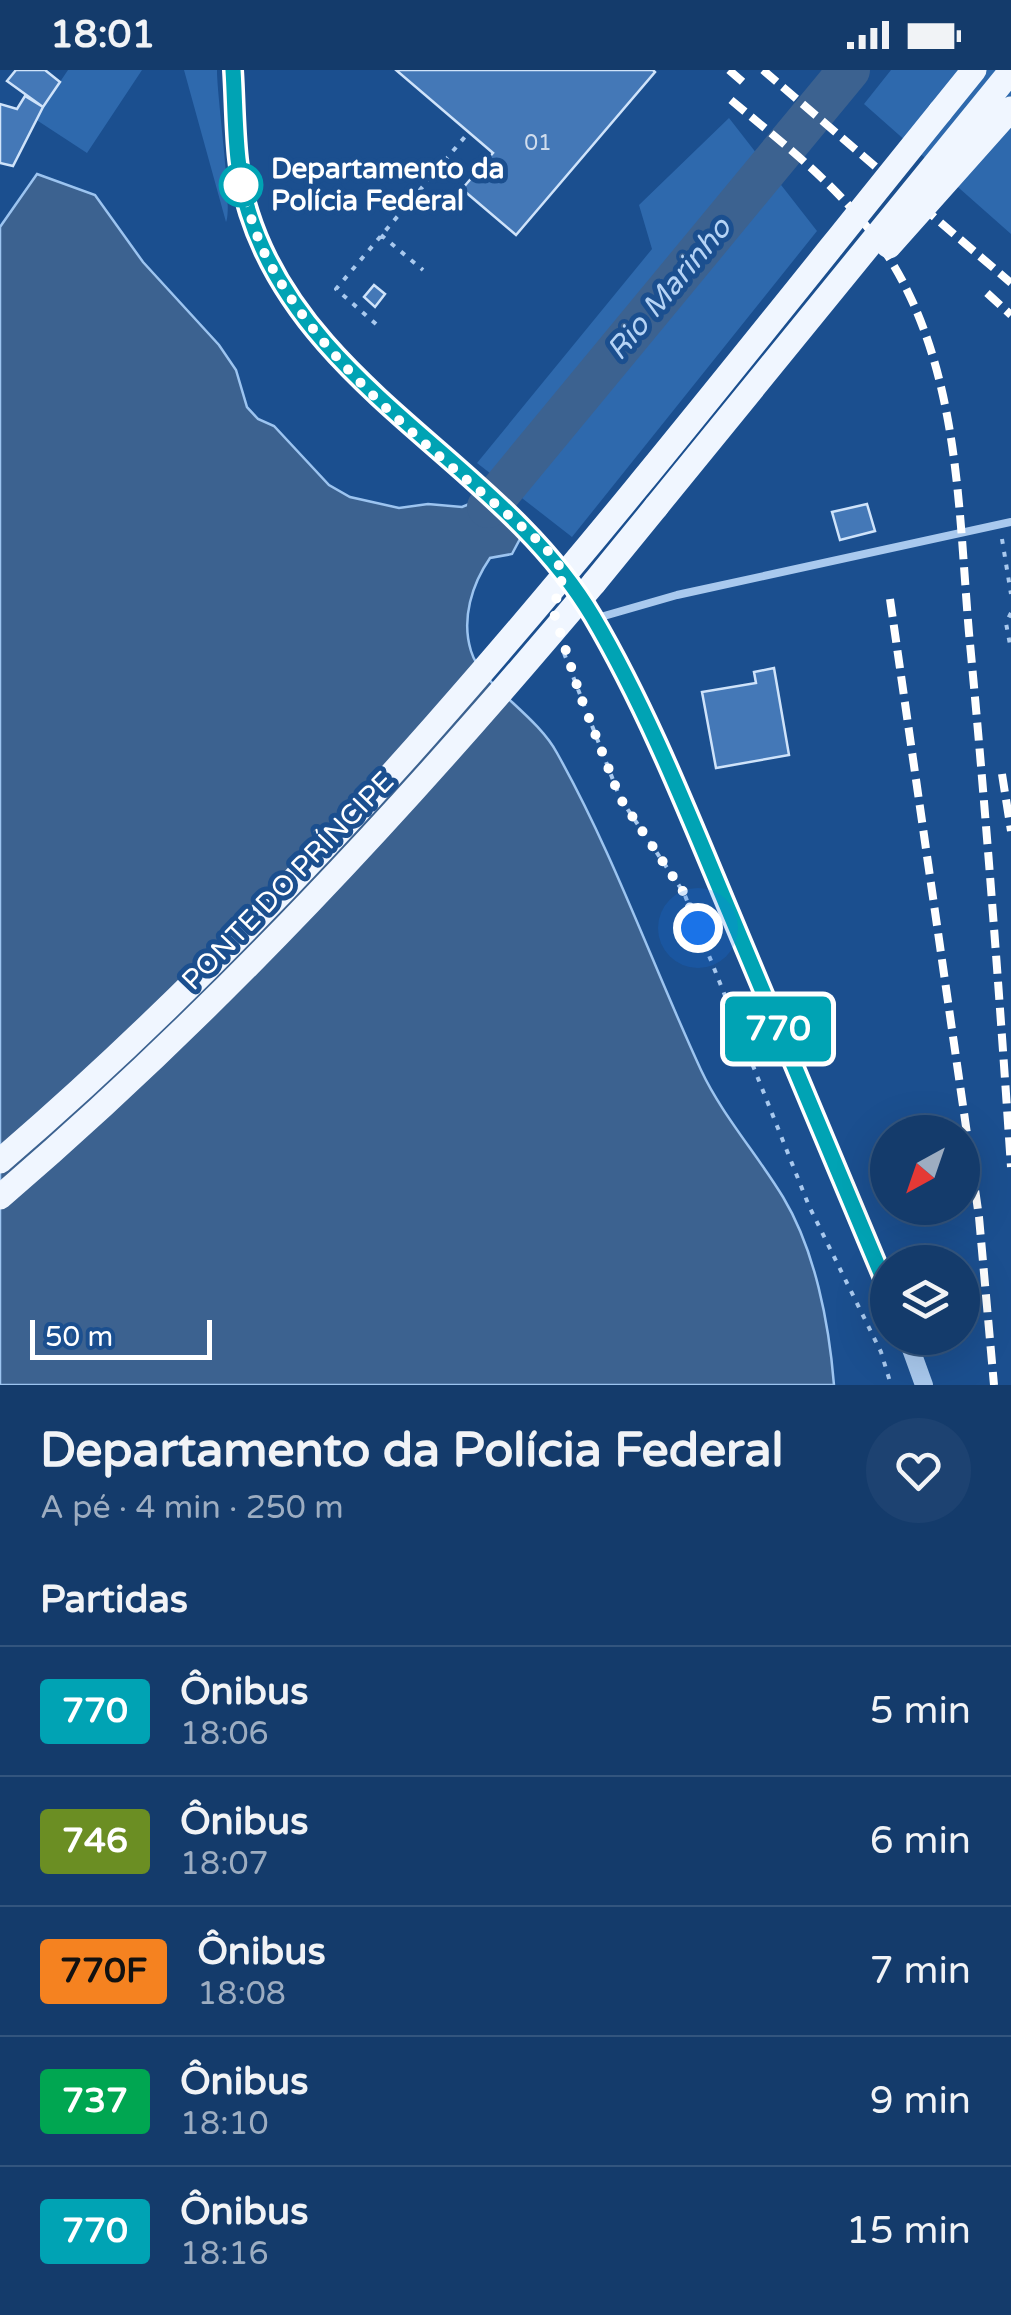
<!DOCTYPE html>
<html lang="pt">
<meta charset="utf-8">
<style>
body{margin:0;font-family:"Varela Round",sans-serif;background:#1d4271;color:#f1f3f6;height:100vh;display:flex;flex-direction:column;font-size:38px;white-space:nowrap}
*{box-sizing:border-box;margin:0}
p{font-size:32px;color:#9dadc1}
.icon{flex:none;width:55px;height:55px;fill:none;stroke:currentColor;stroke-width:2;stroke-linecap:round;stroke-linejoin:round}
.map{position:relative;height:1315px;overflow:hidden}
.panel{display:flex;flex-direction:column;background:#143b6b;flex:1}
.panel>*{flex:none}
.badge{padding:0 20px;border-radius:8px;font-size:35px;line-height:65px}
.needle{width:65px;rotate:220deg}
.fabs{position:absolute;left:870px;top:1045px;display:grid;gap:20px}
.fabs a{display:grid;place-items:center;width:110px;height:110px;border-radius:50%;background:#143b6b;box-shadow:0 10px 40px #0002,0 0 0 2px #33557e;font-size:50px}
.scale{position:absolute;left:30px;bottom:25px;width:182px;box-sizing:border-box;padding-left:10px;border:5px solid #fff;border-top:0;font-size:28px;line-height:35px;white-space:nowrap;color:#fff;-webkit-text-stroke:8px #1b4f8f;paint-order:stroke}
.you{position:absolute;width:50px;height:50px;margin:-25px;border:8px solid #fff;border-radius:50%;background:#1a73e8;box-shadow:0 0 0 15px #1a73e833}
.map>.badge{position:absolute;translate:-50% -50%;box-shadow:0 0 0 5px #fff}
h2{padding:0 40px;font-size:38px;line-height:90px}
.round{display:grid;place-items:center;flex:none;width:105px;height:105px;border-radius:52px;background:#1d4271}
.overview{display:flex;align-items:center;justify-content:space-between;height:170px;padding:0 40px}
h1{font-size:48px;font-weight:800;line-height:75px}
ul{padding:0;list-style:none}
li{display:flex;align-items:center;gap:30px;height:130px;padding:0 40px;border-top:2px solid #33557e}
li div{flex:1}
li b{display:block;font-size:38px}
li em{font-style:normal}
li .badge{min-width:110px;font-weight:700;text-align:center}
.status{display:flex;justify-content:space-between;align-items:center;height:70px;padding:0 50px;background:#143b6b;direction:ltr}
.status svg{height:28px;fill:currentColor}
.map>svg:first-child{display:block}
</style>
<div class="status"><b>18:01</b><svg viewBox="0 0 49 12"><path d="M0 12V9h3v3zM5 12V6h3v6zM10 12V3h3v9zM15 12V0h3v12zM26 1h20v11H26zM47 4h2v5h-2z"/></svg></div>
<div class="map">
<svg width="1011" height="1315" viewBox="0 0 1011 1315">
<rect width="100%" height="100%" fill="#1b4f8f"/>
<path fill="#2e69ad" d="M68 0H142L87 83 35 49Z
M184 0H217C217 28 233 138 226 152Z
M891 0H1011V164L864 34Z
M729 48 817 161 572 467 477 393 652 179 639 135Z"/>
<path fill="#3c6290" stroke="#9cc4f0" stroke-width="2.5" d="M37 104 95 125 143 192 219 275 236 300 247 337 258 349 274 356 329 415 350 427 399 438 428 434 462 437 479 430 521 467 512 484 490 488C472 514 461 549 471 581 481 615 536 644 557 683 614 785 652 894 701 1000 722 1045 757 1084 783 1127 815 1180 829 1253 834 1315H0V157Z"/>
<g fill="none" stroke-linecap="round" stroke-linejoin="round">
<path stroke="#3c6290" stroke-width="42" d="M488 437 849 0"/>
</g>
<path fill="#4478b7" stroke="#cfe3fa" stroke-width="2.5" d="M16 0H45L60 12 43 37 7 11Z
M396 0H653L655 2 516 165 462 119 493 83Z
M25 26 43 37 13 96 0 93V34L17 39Z
M374 215 385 224 375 237 364 227Z
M867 434 875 461 840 470 832 442Z
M774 598 789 685 716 698 702 622 756 613 754 602Z"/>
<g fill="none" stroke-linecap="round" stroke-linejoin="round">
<path stroke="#a9c9ee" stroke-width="4" stroke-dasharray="5 8" stroke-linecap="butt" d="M381 165 423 200
M376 254 336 219 469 62
M1002 469 1011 524
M1011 543 1006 553 1011 580
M564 583 620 728 684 823 809 1136 881 1282 891 1315"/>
<path stroke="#a9c9ee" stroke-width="8" d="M597 548 677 525 1011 452"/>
<path stroke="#a9c9ee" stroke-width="18" d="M233 0C235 48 234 97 248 143 305 320 503 395 593 547 648 638 686 738 727 836 780 964 834 1092 888 1220
M907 1268 924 1315"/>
<path stroke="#f0f6ff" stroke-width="25" d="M940 42 974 0
M594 513 656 437"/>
<path stroke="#fff" stroke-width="8" stroke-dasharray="18 8" stroke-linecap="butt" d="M729 0 745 14
M763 0 1011 213
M731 30C798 86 865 136 905 216 959 323 959 445 969 563 986 741 999 919 1011 1097
M987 223 1011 245
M890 529 979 1147 994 1315
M1002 704 1011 761"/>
<path stroke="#f0f6ff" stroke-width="25" d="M889 176 1011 39
M656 437 1011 1
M0 1091C358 784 644 408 940 42
M0 1127C217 941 410 732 594 513"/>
</g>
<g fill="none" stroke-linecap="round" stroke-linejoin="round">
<defs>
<path id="line" d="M233 0C236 48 234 97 249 143 305 320 503 394 593 547 648 641 688 743 730 843 782 968 835 1094 888 1220"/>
</defs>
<use href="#line" stroke="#fff" stroke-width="22"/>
<use href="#line" stroke="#00a3b4" stroke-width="15"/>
<path stroke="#fff" stroke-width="10" stroke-dasharray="0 18" d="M241 115C248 138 256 168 269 192 330 306 448 391 544 476L564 502 553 540 580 625 620 728 684 823 698 858"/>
</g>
<circle fill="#fff" stroke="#00a3b4" stroke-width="5" cx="241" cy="115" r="20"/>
<g text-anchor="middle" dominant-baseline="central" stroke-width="10" stroke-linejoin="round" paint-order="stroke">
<g font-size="22" fill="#d0dded">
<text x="538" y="73">01</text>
</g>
<g font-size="28" font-weight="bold" fill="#fff" stroke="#1b4f8f" text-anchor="start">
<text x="271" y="99">Departamento da<tspan x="271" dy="32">Polícia Federal</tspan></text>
</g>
<g font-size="28" fill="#fff" stroke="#1b4f8f">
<text transform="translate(288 811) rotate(-46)">PONTE DO PRÍNCIPE</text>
</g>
<g font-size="30" font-style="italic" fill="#b5d3f5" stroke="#1b4f8f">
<text transform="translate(669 219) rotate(-50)">Rio Marinho</text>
</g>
</g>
</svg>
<div class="fabs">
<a><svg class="needle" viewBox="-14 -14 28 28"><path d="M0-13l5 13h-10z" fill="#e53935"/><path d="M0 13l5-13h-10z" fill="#9dadc1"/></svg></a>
<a><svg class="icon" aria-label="layers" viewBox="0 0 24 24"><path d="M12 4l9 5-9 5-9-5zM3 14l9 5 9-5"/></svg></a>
</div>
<div class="scale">50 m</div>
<div class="you" style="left:698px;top:858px"></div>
<b class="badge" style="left:778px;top:959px;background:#00a3b4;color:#fff">770</b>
</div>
<section class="panel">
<div class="overview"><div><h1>Departamento da Polícia Federal</h1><p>A pé · 4 min · 250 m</p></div><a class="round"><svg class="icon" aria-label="heart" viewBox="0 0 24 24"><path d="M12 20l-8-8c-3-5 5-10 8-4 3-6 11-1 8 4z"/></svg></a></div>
<h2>Partidas</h2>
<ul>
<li><span class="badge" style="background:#00a3b4;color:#fff">770</span><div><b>Ônibus</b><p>18:06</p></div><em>5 min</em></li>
<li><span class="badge" style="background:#6b8e23;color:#fff">746</span><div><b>Ônibus</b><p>18:07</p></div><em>6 min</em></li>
<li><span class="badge" style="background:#f58220;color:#111">770F</span><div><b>Ônibus</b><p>18:08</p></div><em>7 min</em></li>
<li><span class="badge" style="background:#00a651;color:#fff">737</span><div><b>Ônibus</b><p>18:10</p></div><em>9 min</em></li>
<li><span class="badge" style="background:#00a3b4;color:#fff">770</span><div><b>Ônibus</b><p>18:16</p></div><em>15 min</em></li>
</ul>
</section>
